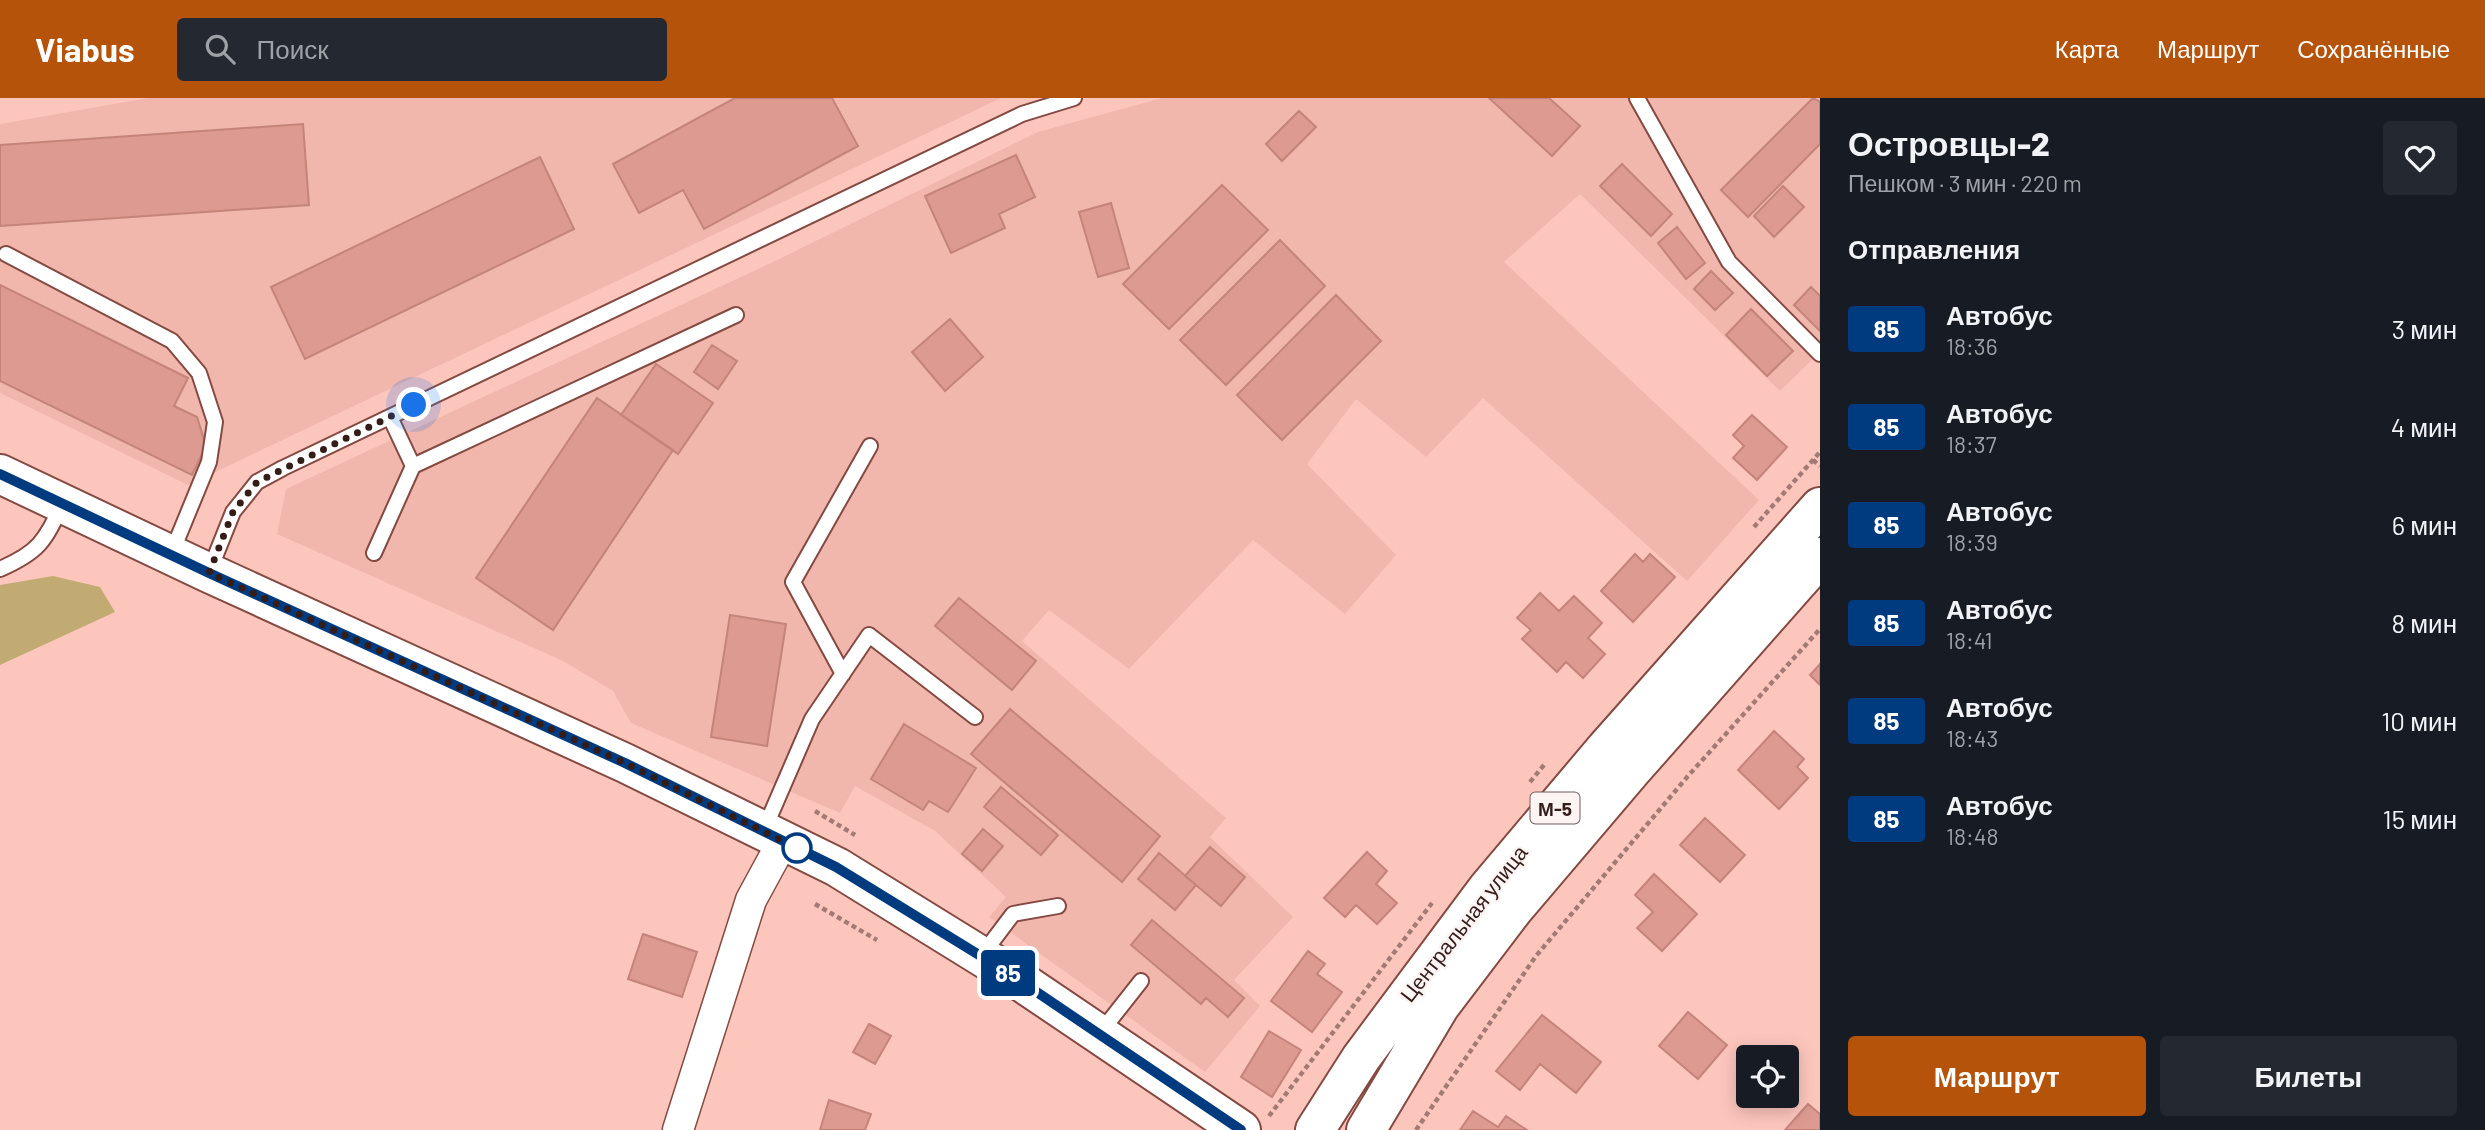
<!DOCTYPE html>
<html lang="ru">
<meta charset="utf-8">
<style>
body{margin:0;font-family:Barlow,sans-serif;background:#242831;color:#f1f3f6;height:100vh;display:flex;flex-direction:column;font-size:26px;white-space:nowrap}
*{box-sizing:border-box;margin:0}
p{font-size:23px;color:#9ea1a6}
.icon{flex:none;width:38px;height:38px;fill:none;stroke:currentColor;stroke-width:2;stroke-linecap:round;stroke-linejoin:round}
.map{position:relative;flex:1;overflow:hidden}
.sheet{display:flex;flex-direction:column;background:#171b24;width:665px}
.sheet>*{flex:none}
.badge{padding:0 14px;border-radius:5px;font-size:24px;line-height:46px}
.tools{position:absolute;left:1736px;top:947px;display:grid;gap:14px}
.tools a{display:grid;place-items:center;width:63px;height:63px;border-radius:7px;background:#171b24;box-shadow:0 4px 18px #0003;font-size:35px}
.you{position:absolute;width:35px;height:35px;margin:-18px;border:5px solid #fff;border-radius:50%;background:#1a73e8;box-shadow:0 0 0 10px #1a73e833}
.map>.badge{position:absolute;translate:-50% -50%;box-shadow:0 0 0 4px #fff}
h2{padding:0 28px;font-size:26px;line-height:63px}
.round{display:grid;place-items:center;flex:none;width:74px;height:74px;border-radius:7px;background:#242831}
.summary{display:flex;align-items:center;justify-content:space-between;height:119px;padding:0 28px}
h1{font-size:33px;font-weight:800;line-height:52px}
.action{display:flex;gap:14px;margin-top:auto;padding:14px 28px}
.action a{flex:1;height:80px;border-radius:7px;background:#b45309;color:#fff;font-size:28px;font-weight:800;line-height:80px;text-align:center}
.action a+a{background:#242831;color:#f1f3f6}
ul{padding:0;list-style:none}
li{display:flex;align-items:center;gap:21px;height:98px;padding:0 28px}
li div{flex:1}
li b{display:block;font-size:26px}
li em{font-style:normal}
li .badge{min-width:77px;font-weight:700;text-align:center}
header{display:flex;align-items:center;gap:42px;box-sizing:border-box;height:98px;padding:0 35px;background:#b45309;color:#fff}
header strong{font-size:33px}
nav{display:flex;gap:38px;margin-inline-start:auto;font-size:24px}
.search{width:490px;height:63px;background:#242831;display:flex;align-items:center;gap:18px;box-sizing:border-box;padding:0 24px;border-radius:7px;color:#9ea1a6;font-size:26px}
main{display:flex;flex:1;min-height:0}
.map>svg:first-child{display:block}
</style>
<header>
<strong>Viabus</strong>
<div class="search"><svg class="icon" aria-label="search" viewBox="0 0 24 24"><circle cx="10" cy="10" r="6"/><path d="M15 15l6 6"/></svg>Поиск</div>
<nav><a>Карта</a><a>Маршрут</a><a>Сохранённые</a></nav>
</header>
<main>
<div class="map">
<svg width="1820" height="1032" viewBox="0 0 1820 1032">
<rect width="100%" height="100%" fill="#fdc6bd"/>
<path fill="#f1b6ac" d="M148 0H1001L188 387 0 295V26Z
M1162 0H1820V254L1780 293 1580 96 1504 164 1759 402 1687 483 1483 300 1426 359 1356 301 1307 366 1396 457 1345 516 1253 442 1129 571 1049 512 1022 543 1226 720 1210 739 1293 819 1234 882 1260 908 1205 974 989 819 1006 799 935 733 855 688 840 715 631 625 613 593 563 563 277 436 286 391 775 163 1038 34Z"/>
<path fill="#c1ab72" d="M53 478 100 489 115 514 0 567V487Z"/>
<path fill="#dc9a90" stroke="#c4847a" stroke-width="2" d="M735 0H832L858 48 704 131 683 92 639 115 613 66Z
M1489 0H1549L1580 28 1552 58Z
M1813 0 1820 4V46L1748 119 1721 92Z
M1299 13 1316 29 1282 63 1266 46Z
M303 26 309 107 0 128V47Z
M1016 57 1035 99 999 116 1005 130 951 155 925 98Z
M540 59 574 131 305 261 271 189Z
M1622 66 1672 116 1651 138 1600 88Z
M1222 87 1268 132 1169 231 1123 186Z
M1783 88 1804 109 1774 139 1754 118Z
M1111 105 1129 170 1098 179 1079 114Z
M1677 129 1705 165 1686 181 1658 145Z
M1280 142 1325 188 1226 287 1180 242Z
M1711 173 1733 195 1715 212 1694 191Z
M0 187 188 280 174 308 197 319 206 348 192 377 0 283Z
M1811 189 1820 198V233L1794 207Z
M1336 197 1381 243 1282 342 1237 297Z
M1751 211 1793 253 1767 278 1726 237Z
M950 221 983 259 945 293 912 254Z
M712 247 737 263 718 291 694 274Z
M656 266 713 305 678 356 621 317Z
M597 300 673 352 553 532 476 480Z
M1752 317 1787 349 1757 382 1733 360 1744 348 1733 337Z
M1635 456 1643 464 1650 456 1675 479 1633 524 1601 493Z
M1540 495 1559 513 1574 498 1602 525 1588 540 1605 556 1583 580 1566 564 1557 574 1522 541 1531 532 1517 520Z
M959 500 1036 563 1012 592 935 528Z
M730 517 786 526 767 648 711 639Z
M1820 566V587L1810 577Z
M1010 611 1160 738 1122 784 971 656Z
M904 626 976 670 948 714 929 703 923 712 871 681Z
M1774 633 1804 661 1797 669 1808 680 1779 711 1738 672Z
M1001 689 1058 737 1041 757 984 709Z
M1705 720 1745 757 1720 784 1680 747Z
M983 731 1003 748 982 773 962 756Z
M1210 749 1245 779 1221 808 1185 778Z
M1367 754 1387 773 1376 786 1397 805 1377 826 1356 807 1345 819 1324 800Z
M1159 755 1196 787 1175 812 1138 781Z
M1654 776 1697 816 1662 853 1637 830 1653 814 1635 797Z
M1152 822 1244 900 1228 919 1206 900 1201 906 1131 847Z
M643 836 697 854 682 899 628 881Z
M1308 853 1325 866 1317 876 1342 894 1312 934 1271 903Z
M1688 914 1727 947 1698 981 1659 948Z
M1542 917 1601 964 1576 995 1540 966 1520 992 1496 973Z
M869 926 891 938 875 966 853 954Z
M1269 933 1301 952 1272 999 1241 979Z
M829 1002 871 1016 865 1032H820Z
M1808 1006 1820 1016V1032H1785Z
M1473 1013 1498 1029 1506 1018 1527 1032H1460Z"/>
<g fill="none" stroke-linecap="round" stroke-linejoin="round">
<defs>
<path id="lane" d="M1637 0 1729 164 1820 256
M6 156 172 243 199 275 215 324 209 364 172 454
M390 319 413 368 736 217
M374 455 413 368
M0 471C39 454 44 444 62 407
M209 474 233 414 257 384 283 370 1022 16 1074 0
M843 576 793 484 870 348
M764 732 812 621 869 537 975 619
M982 857 1013 816 1058 808
M1100 935 1141 883"/>
<path id="street" d="M678 1032 751 802 783 743"/>
<path id="secondary" d="M0 376 209 475 625 665 837 769 1010 876 1241 1032"/>
<path id="primary" d="M1315 1032 1361 960 1487 791 1606 650 1820 409
M1366 1032 1440 908 1513 812 1632 672 1820 459"/>
</defs>
<use href="#lane" stroke="#844a42" stroke-width="18"/>
<use href="#street" stroke="#844a42" stroke-width="33"/>
<use href="#secondary" stroke="#844a42" stroke-width="42"/>
<use href="#primary" stroke="#844a42" stroke-width="42"/>
<path stroke="#a47b74" stroke-width="4.5" stroke-dasharray="5 3.5" stroke-linecap="butt" d="M1813 362 1820 368
M1754 429 1820 354
M1530 684 1544 667
M815 713 855 737
M815 806 877 842
M1269 1018 1432 805
M1416 1032 1536 858 1688 678 1820 531"/>
<use href="#lane" stroke="#fff" stroke-width="14"/>
<use href="#street" stroke="#fff" stroke-width="30"/>
<use href="#secondary" stroke="#fff" stroke-width="38"/>
<use href="#primary" stroke="#fff" stroke-width="38"/>
</g>
<g fill="none" stroke-linecap="round" stroke-linejoin="round">
<defs>
<path id="line" d="M0 376 209 475 625 665 836 769 1010 876 1241 1032"/>
</defs>
<use href="#line" stroke="#fff" stroke-width="16"/>
<use href="#line" stroke="#003b80" stroke-width="10"/>
<path stroke="#341c18" stroke-width="7" stroke-dasharray="0 12.6" d="M414 307 257 384 233 414 209 475 625 665 801 752 797 750"/>
</g>
<circle fill="#fff" stroke="#003b80" stroke-width="3.5" cx="797" cy="750" r="14"/>
<g text-anchor="middle" dominant-baseline="central" stroke-width="5" stroke-linejoin="round" paint-order="stroke">
<rect fill="#fbf4f3" stroke="#705d5a" stroke-width="2" x="1530.5" y="694.5" width="49" height="31" rx="5"/>
<g font-size="19" font-weight="bold" fill="#341c18">
<text x="1555" y="710">М-5</text>
</g>
<g font-size="21" fill="#341c18" stroke="#fbf4f3">
<text transform="translate(1463 825) rotate(-52)">Центральная улица</text>
</g>
</g>
</svg>
<div class="tools">
<a><svg class="icon" aria-label="locate" viewBox="0 0 24 24"><circle cx="12" cy="12" r="6"/><path d="M12 2v4M12 18v4M2 12h4M18 12h4"/></svg></a>
</div>
<div class="you" style="left:414px;top:307px"></div>
<b class="badge" style="left:1008px;top:875px;background:#003b80;color:#fff">85</b>
</div>
<section class="sheet">
<div class="summary"><div><h1>Островцы-2</h1><p>Пешком · 3 мин · 220 m</p></div><a class="round"><svg class="icon" aria-label="heart" viewBox="0 0 24 24"><path d="M12 20l-8-8c-3-5 5-10 8-4 3-6 11-1 8 4z"/></svg></a></div>
<h2>Отправления</h2>
<ul>
<li><span class="badge" style="background:#003b80;color:#fff">85</span><div><b>Автобус</b><p>18:36</p></div><em>3 мин</em></li>
<li><span class="badge" style="background:#003b80;color:#fff">85</span><div><b>Автобус</b><p>18:37</p></div><em>4 мин</em></li>
<li><span class="badge" style="background:#003b80;color:#fff">85</span><div><b>Автобус</b><p>18:39</p></div><em>6 мин</em></li>
<li><span class="badge" style="background:#003b80;color:#fff">85</span><div><b>Автобус</b><p>18:41</p></div><em>8 мин</em></li>
<li><span class="badge" style="background:#003b80;color:#fff">85</span><div><b>Автобус</b><p>18:43</p></div><em>10 мин</em></li>
<li><span class="badge" style="background:#003b80;color:#fff">85</span><div><b>Автобус</b><p>18:48</p></div><em>15 мин</em></li>
</ul>
<div class="action"><a>Маршрут</a><a>Билеты</a></div>
</section>
</main>
